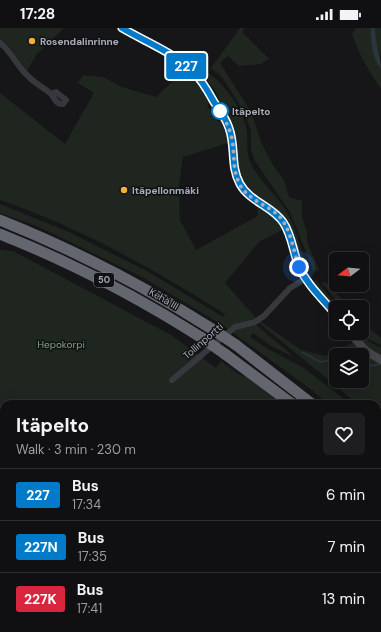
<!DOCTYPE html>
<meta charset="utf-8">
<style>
body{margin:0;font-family:"DM Sans",sans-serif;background:#1e1e20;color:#f1f3f6;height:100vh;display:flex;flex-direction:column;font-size:15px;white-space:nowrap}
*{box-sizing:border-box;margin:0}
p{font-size:13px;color:#9c9d9f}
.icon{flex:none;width:22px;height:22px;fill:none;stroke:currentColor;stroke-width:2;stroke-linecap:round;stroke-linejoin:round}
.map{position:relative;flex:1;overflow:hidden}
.drawer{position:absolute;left:0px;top:372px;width:381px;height:232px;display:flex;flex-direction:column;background:#101012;border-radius:12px 12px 0 0;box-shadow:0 4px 16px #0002,0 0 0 1px #303032}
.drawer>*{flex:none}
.badge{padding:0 8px;border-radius:3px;font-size:14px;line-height:26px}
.needle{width:26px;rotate:254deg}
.fabs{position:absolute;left:329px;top:224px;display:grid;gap:8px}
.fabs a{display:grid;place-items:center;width:40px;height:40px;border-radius:6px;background:#101012;box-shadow:0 4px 16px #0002,0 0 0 1px #303032;font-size:20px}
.you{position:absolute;width:20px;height:20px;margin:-10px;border:3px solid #fff;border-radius:50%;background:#1a73e8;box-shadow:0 0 0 6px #1a73e833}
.map>.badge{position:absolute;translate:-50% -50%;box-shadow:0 0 0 2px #fff}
.round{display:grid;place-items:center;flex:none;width:42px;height:42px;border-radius:6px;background:#1e1e20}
.headline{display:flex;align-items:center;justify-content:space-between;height:68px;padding:0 16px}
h1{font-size:19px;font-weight:700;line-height:30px}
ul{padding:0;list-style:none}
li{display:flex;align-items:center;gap:12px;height:52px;padding:0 16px;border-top:1px solid #303032}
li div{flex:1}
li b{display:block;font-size:15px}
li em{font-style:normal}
li .badge{min-width:44px;font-weight:700;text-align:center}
.status{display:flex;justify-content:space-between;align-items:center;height:28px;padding:0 20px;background:#101012;direction:ltr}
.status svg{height:11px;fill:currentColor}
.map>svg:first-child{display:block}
</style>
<div class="status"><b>17:28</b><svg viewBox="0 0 49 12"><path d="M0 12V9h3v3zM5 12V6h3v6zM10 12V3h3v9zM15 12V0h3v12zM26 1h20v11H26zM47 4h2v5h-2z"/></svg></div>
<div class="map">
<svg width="381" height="604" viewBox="0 0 381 604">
<rect width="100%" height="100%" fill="#161618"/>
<path fill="#1e261f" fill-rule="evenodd" d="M0 0H64L37 26 27 43 10 19 0 11Z
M240 0H245L242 4 269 31 261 36 239 38 228 28 220 35 251 84 261 114 273 137 284 152 289 169 302 173V190L307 203V214L319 242 314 244 290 184 255 133 251 122V103L244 84 222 49 211 40Z
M356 0H371L372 21 381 38V61C369 43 359 27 352 6Z
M375 0H381V29L375 12Z
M187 40 195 51 209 75 207 77 218 94 220 93 226 105 228 115 183 129 179 158 180 192 196 222 258 188 257 178 275 191 284 201 259 214 225 255 256 290 234 297 229 301 144 250 37 198 0 185V176L69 204 147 243 223 289 225 286C152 240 81 200 0 172V65L65 116 94 65 78 55 83 47 103 49 122 59 156 69Z
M206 44C223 53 242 80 246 99 249 111 245 124 251 136 261 155 279 169 289 188 296 200 299 215 303 228L300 230 290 203 251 166 243 156 238 144 219 77 221 75 215 62 203 48Z
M0 222 13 223 171 307 216 340 221 333 238 346 250 350 281 376H4V554L0 552Z
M316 252 338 279H336V284L312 255Z
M321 254 335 257V264L348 279H342Z
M260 293 301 322 325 328 354 314 381 336V394L377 391V376H358L258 294ZM336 327H362V353H336Z
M362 294 381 310V317L370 312 362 302Z
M254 295 294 329 273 319 253 305 250 309 268 321 304 340 350 376H328L312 362 232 304 237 300Z
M353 305H360L368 313 381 320V329L373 325Z
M377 399 381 403V424L377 420Z
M377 578 381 579V604H205L211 600H377Z
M132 600H201V604H126Z"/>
<path fill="#2c353c" d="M371 0H375C375 15 381 27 381 41 372 30 370 13 371 0Z"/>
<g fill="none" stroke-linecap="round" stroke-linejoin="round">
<path stroke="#2c353c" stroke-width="1.5" d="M302 324 320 334 336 331
M362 335H368L372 338 380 336"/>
<path stroke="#37383d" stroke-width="6" d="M0 15C12 24 17 38 28 48 34 55 43 59 50 65 55 70 56 77 63 76L66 72 56 64 51 66
M172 352 235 299 255 294 264 288 290 260 305 251
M377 535 381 537
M58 604 67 600"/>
<path stroke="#45474d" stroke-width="8" d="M121 0C144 13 172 24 192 42 201 51 208 63 214 74 219 82 226 91 229 100 236 119 230 138 240 156 250 174 272 178 283 194 292 207 293 224 299 239 308 258 323 271 336 287
M350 305 366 323 381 332"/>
<path stroke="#63666e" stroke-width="11" d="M0 192C75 222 144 258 212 301
M0 206C73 235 136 268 202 310
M236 317 312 376
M225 326 292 376
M377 436 381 440
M377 454 381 458"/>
<path stroke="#63666e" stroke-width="11" d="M212 301 236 317
M202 310 225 326"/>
</g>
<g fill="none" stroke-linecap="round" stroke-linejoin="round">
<defs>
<path id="line" d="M122 0C144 13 172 24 192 42 201 51 208 63 214 74 220 82 226 91 229 100 236 119 230 138 240 156 250 174 272 178 283 194 292 207 293 224 299 239 308 258 323 271 336 287"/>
</defs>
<use href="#line" stroke="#fff" stroke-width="9"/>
<use href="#line" stroke="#007ac9" stroke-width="6"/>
<path stroke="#a8adb8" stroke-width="4" stroke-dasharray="0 7.2" d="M220 83C225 92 230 101 232 111 235 127 232 140 239 155 248 173 267 176 279 188 291 201 293 222 299 239"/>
</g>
<g fill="#f2b134" stroke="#111113" stroke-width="1.5">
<circle cx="32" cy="13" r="4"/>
<circle cx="124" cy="162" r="4"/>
</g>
<circle fill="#fff" stroke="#007ac9" stroke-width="2" cx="220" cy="83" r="8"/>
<g text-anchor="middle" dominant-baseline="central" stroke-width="3" stroke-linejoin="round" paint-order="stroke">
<rect fill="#111113" stroke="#7b7e86" stroke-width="1" x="94" y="245" width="20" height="14" rx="3"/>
<g font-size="9" font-weight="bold" fill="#a8adb8">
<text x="104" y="252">50</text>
</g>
<g font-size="10" font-weight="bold" fill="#a8adb8" stroke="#111113" text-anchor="start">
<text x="40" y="13">Rosendalinrinne</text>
<text x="132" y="162">Itäpellonmäki</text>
</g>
<g font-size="10" font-weight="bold" fill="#a8adb8" stroke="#111113" text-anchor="start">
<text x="232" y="83">Itäpelto</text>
</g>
<g font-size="10" fill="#a8adb8" stroke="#111113">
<text transform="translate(164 271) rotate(30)">Kehä III</text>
<text transform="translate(203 313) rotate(-41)">Tollinportti</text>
</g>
<g font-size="10" fill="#7fa381" stroke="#111113">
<text x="61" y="316">Hepokorpi</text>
</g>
</g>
</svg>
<div class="fabs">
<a><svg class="needle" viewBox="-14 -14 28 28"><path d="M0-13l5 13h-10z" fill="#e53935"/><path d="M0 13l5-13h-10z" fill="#9c9d9f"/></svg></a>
<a><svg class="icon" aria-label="locate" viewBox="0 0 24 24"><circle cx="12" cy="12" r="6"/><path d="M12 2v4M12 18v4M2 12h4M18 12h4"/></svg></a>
<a><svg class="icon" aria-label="layers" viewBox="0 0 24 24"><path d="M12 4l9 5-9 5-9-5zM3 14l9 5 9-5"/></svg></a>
</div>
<div class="you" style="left:299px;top:239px"></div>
<b class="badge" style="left:186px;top:38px;background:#007ac9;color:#fff">227</b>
<section class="drawer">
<div class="headline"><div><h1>Itäpelto</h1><p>Walk · 3 min · 230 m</p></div><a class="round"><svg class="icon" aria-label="heart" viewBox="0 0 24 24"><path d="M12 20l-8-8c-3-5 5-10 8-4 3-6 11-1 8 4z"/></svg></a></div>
<ul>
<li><span class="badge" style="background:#007ac9;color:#fff">227</span><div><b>Bus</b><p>17:34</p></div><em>6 min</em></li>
<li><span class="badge" style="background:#007ac9;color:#fff">227N</span><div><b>Bus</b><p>17:35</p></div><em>7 min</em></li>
<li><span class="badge" style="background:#d7263d;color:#fff">227K</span><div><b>Bus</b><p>17:41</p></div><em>13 min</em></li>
</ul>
</section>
</div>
